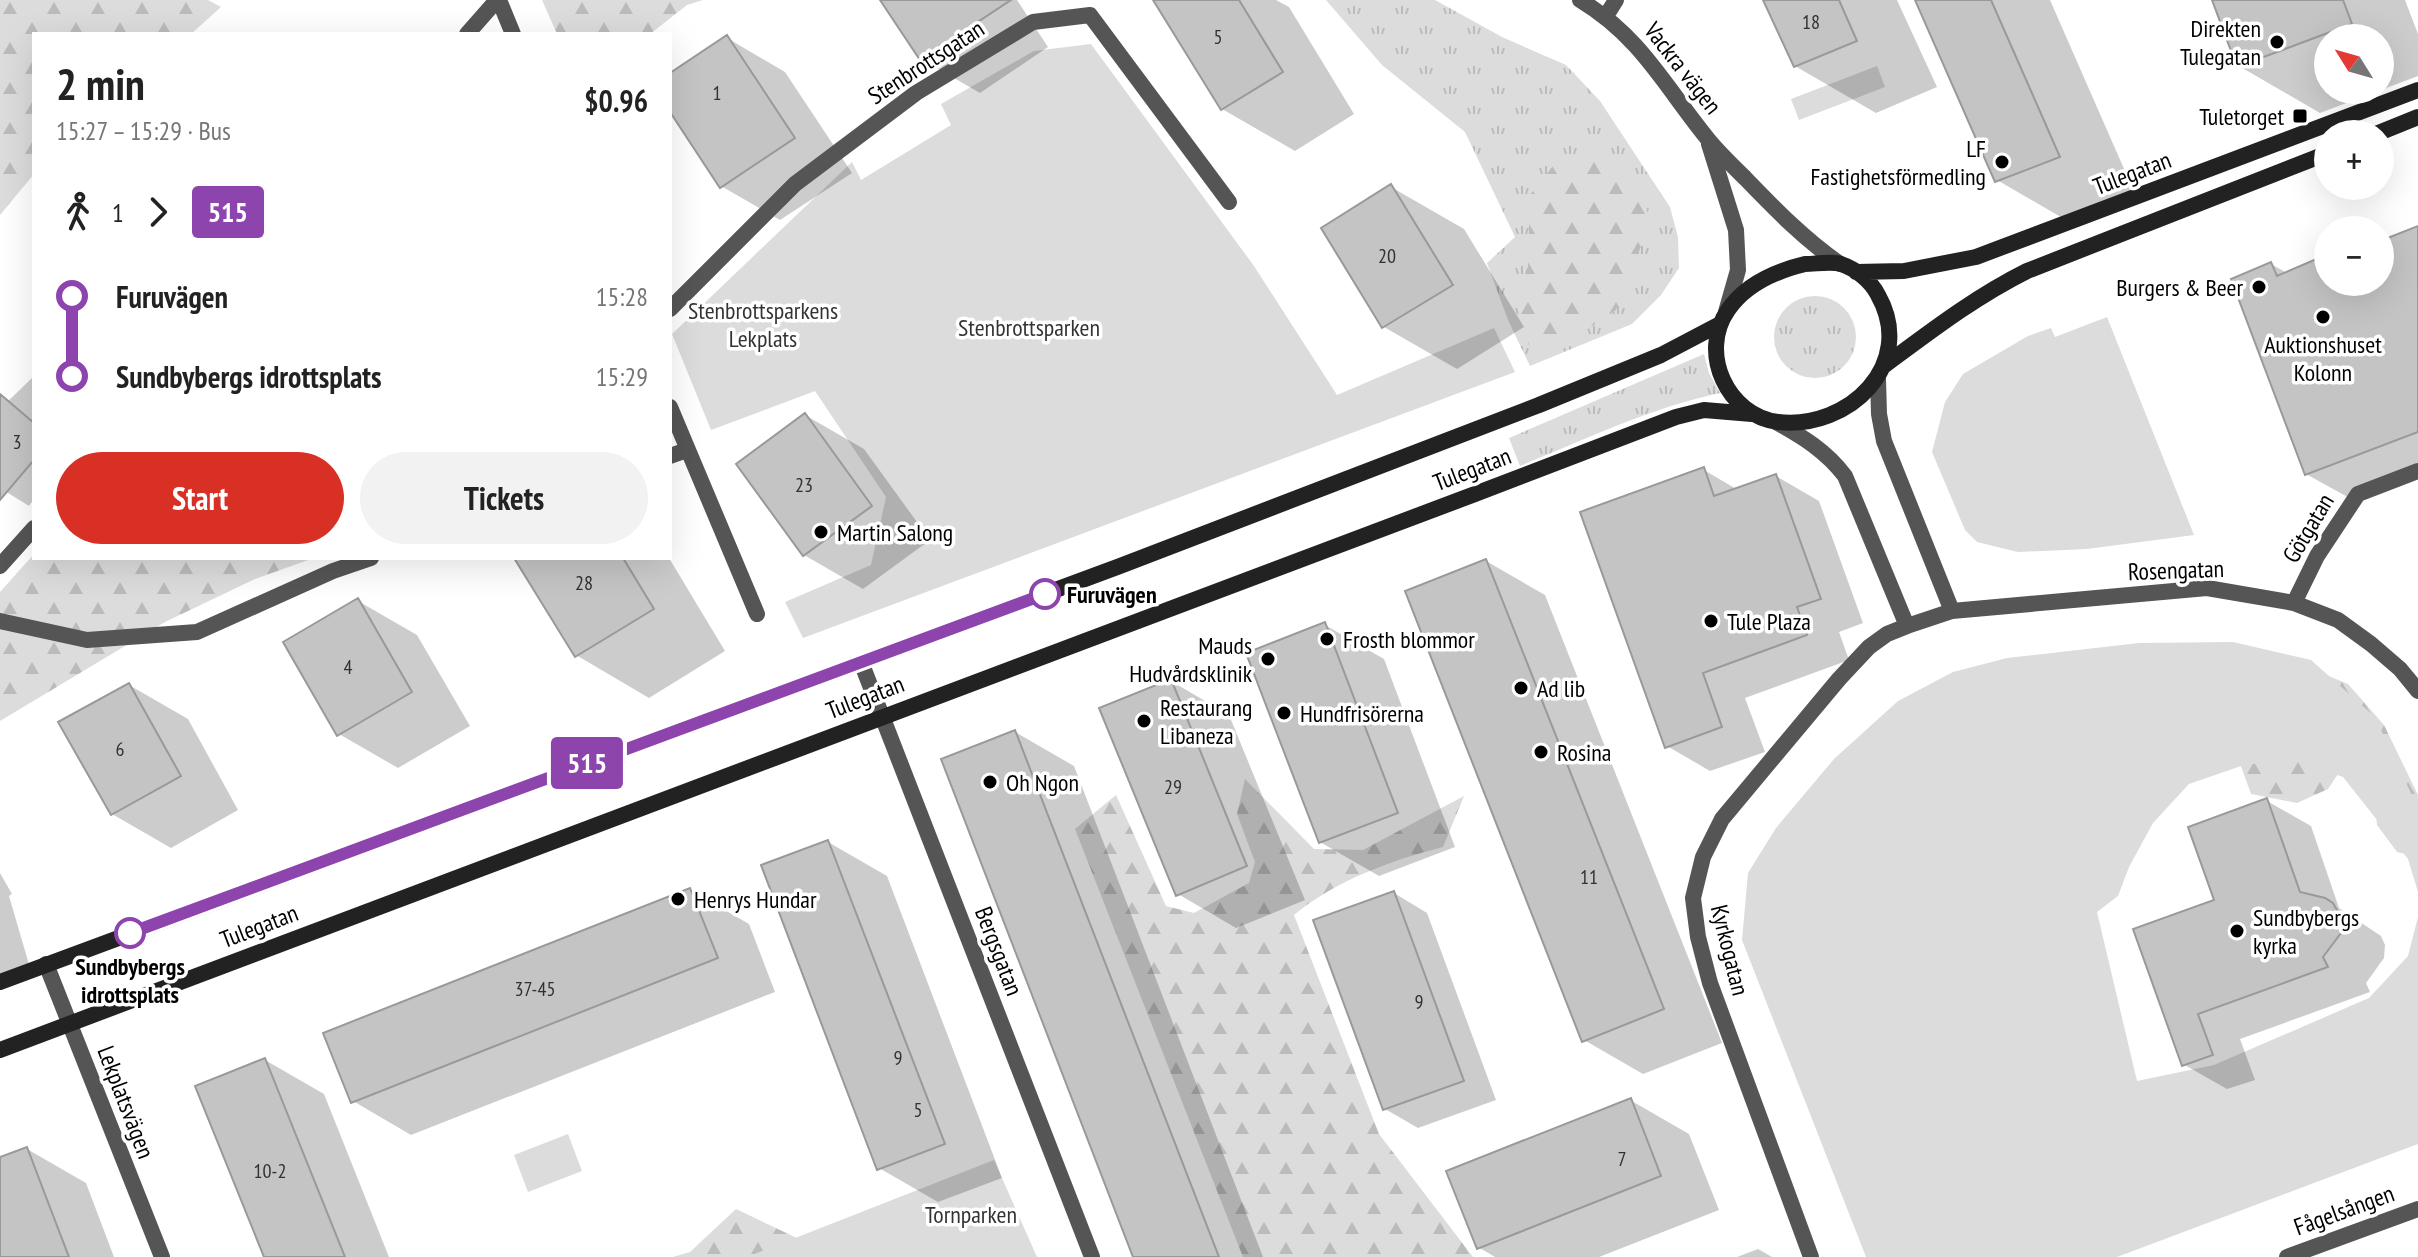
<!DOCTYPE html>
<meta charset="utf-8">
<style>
body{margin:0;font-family:"PT Sans Narrow",sans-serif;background:#f2f2f2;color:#222;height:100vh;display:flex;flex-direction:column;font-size:30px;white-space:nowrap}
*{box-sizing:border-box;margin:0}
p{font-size:26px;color:#767676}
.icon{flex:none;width:44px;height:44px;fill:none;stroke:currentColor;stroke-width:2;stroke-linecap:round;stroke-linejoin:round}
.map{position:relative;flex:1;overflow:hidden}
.panel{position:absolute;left:32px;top:32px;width:640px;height:528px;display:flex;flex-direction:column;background:#fff;border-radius:0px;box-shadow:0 8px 32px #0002}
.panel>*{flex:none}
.badge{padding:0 16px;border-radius:6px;font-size:28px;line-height:52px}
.needle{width:52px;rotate:307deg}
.fabs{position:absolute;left:2314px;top:24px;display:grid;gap:16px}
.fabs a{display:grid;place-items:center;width:80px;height:80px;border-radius:50%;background:#fff;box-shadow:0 8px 32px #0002;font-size:40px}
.map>.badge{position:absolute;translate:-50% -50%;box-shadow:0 0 0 4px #fff}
.legs{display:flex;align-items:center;gap:12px;height:88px;padding:0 24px;font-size:26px}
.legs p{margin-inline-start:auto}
.head{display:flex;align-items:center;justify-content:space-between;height:136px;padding:0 24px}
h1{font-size:44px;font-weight:700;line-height:60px}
.cta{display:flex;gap:16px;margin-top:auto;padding:16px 24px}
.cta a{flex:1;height:92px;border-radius:48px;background:#d93025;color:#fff;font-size:32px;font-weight:700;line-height:92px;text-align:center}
.cta a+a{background:#f2f2f2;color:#222}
ul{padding:0 24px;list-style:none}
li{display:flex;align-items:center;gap:28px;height:80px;font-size:30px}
li i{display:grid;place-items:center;width:12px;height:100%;margin:0 10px;background:currentColor}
li i::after{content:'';width:20px;height:20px;margin:-10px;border:6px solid;border-radius:50%;background:#fff}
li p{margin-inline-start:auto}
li:first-child i{background:linear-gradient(#0000 50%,currentColor 0)}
li:last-child i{background:linear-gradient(currentColor 50%,#0000 0)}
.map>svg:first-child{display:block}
</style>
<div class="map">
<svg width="2418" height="1257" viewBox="0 0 2418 1257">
<defs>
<pattern id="grass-tufts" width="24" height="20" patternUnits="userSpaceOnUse" patternTransform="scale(2)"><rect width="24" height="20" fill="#dcdcdc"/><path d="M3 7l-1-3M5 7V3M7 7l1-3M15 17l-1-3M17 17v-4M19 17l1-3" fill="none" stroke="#bbb"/></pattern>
<pattern id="forest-firs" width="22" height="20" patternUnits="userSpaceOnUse" patternTransform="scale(2)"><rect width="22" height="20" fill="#dcdcdc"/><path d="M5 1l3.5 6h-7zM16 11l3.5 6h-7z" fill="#bbb"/></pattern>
</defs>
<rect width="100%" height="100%" fill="#fff"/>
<path fill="url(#grass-tufts)" d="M1326 0H1435L1502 37 1566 65 1600 101 1670 207 1678 237 1679 268 1661 295 1632 324 1530 366 1508 320 1487 263 1515 237 1465 132 1382 65Z
M1774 337a41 41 0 1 1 82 0a41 41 0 1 1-82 0Z
M1704 354 1709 373 1720 393C1650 408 1586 439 1520 466L1509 438Z"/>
<path fill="url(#forest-firs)" d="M0 0H208L221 7 191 34H34V174L0 215Z
M542 0H703L687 5 650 34H557Z
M1605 155 1633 175 1651 221 1616 310 1557 350 1541 352 1529 345 1519 324 1518 308 1528 267 1530 195 1557 161Z
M34 554V558H314L255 579 165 622 0 721V592Z
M2297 663 2348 684 2384 725 2418 795V857L2397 852 2377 825 2373 779 2344 765 2328 789 2297 803 2251 794 2234 747Z
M1245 779 1314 849 1363 850 1464 796 1443 847C1389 861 1337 880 1294 915L1379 1134 1473 1257H1243L1075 829 1116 795 1166 906 1194 913 1249 883 1255 862 1237 814Z
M736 1209 801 1240 953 1257H673L690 1252Z"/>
<path fill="#dcdcdc" d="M1091 44 1254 266 1337 395 1494 328 1515 372 803 638 785 602 871 565 886 497 815 391 711 430 672 334 852 162 861 180 951 125 941 104 1034 51Z
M1877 66 1885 87 1799 120 1791 99Z
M2107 317 2194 535 2087 549 2018 552 1977 542 1965 530 1932 452 1945 402 1963 374 2028 336 2051 328 2055 337Z
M2233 642 2311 660 2375 717 2418 808V892L2408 859 2343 777 2300 762 2247 764 2189 784 2153 823 2129 867 2118 896 2097 912 2137 1081 2214 1065 2369 998 2408 956 2418 917V1144L2117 1257H1866L1742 940 1748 873 1776 828 1834 759 1898 701 1953 672 2007 658 2139 643Z
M568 1134 582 1171 528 1192 514 1155Z
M994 1160 1037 1257H747Z"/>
<path fill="#0003" fill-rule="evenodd" d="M882 0H1017L1048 47 980 93 921 59Z
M1160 0H1276L1289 7 1354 114 1295 151 1222 109Z
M1765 0H1897L1937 87 1876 113 1795 66Z
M1917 0H2050L2139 203 2078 227 1997 180Z
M2214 0H2405L2418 34V76L2320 113 2239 66ZM2328 38H2380V90H2328Z
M727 38 785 72 852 173 780 220 721 186 670 109V75Z
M1391 187 1464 229 1524 327 1457 369 1384 327Z
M2418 228V475L2353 500 2306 474 2271 264 2287 273 2328 257V282H2380V243Z
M34 376V499L29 506 0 488V409Z
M805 415 864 449 930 540 863 589 804 555Z
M1704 470 1738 490 1776 476 1819 501 1863 623 1839 632 1849 660 1745 698 1765 752 1710 771 1667 746Z
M517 558H669L725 651 649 698 576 655Z
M1486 561 1545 595 1722 1043 1643 1074 1584 1040Z
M358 601 417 635 470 726 398 768 339 734Z
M1325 625 1384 659 1455 847 1379 876 1320 842Z
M1171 681 1229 715 1305 900 1236 928 1178 894Z
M129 685 188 719 238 810 171 848 112 814Z
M1015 732 1074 766 1263 1257H1135Z
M2267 801 2311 826 2339 908 2381 936 2385 945 2384 958 2366 983 2370 992 2240 1039 2255 1080 2227 1089 2183 1064 2216 901Z
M828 842 887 876 1002 1178 938 1202 879 1168Z
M0 873 12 894 9 896 33 978 0 988Z
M690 890 749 924 775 992 411 1135 353 1101Z
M1394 893 1427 913 1496 1100 1418 1128 1385 1109Z
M265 1060 324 1094 389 1257H266Z
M1630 1100 1689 1134 1719 1210 1599 1257H1495L1478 1247Z
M27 1149 86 1183 114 1257H0V1159Z
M1758 1249 1772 1257H1737Z"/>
<path fill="#c4c4c4" stroke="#999" stroke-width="2" d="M880 0H1011L920 60Z
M1153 0H1239L1283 72 1221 110Z
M1763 0H1839L1857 41 1794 67Z
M1915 0H1991L2060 157 1995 182Z
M2212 0H2343L2352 24 2237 67Z
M727 35 795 138 720 188 670 112V73Z
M1391 184 1453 285 1382 328 1321 228Z
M2418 226V432L2305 475 2231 279 2271 262 2277 276 2328 254V282H2380V241Z
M0 394 34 423V460L0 500Z
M805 413 872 506 803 556 736 464Z
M1704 467 1714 496 1776 474 1821 599 1797 607 1807 635 1703 673 1722 727 1665 748 1580 512Z
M514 558H623L654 609 575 657Z
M1486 559 1664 1009 1582 1042 1405 591Z
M358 598 412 692 337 736 283 642Z
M1325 622 1398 813 1319 843 1246 653Z
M1171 679 1247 866 1176 896 1099 708Z
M129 683 181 776 111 815 58 722Z
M1015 730 1219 1257H1133L941 759Z
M2267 798 2300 892 2325 898 2333 903 2342 919 2341 933 2323 957 2328 967 2198 1014 2213 1055 2182 1066 2133 929 2214 900 2188 827Z
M828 840 945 1144 877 1170 761 865Z
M690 888 718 958 351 1103 323 1033Z
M1394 891 1464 1081 1383 1110 1313 920Z
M265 1058 345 1257H264L195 1086Z
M1631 1098 1661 1176 1477 1249 1446 1171Z
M27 1147 46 1197 69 1257H0V1157Z"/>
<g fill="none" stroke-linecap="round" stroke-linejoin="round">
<path stroke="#555" stroke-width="16" d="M499 0 513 34
M1580 0C1641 37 1664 85 1707 138 1718 152 1732 165 1745 178 1775 209 1804 239 1840 264
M1606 16 1616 0
M467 34 497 0
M1709 144 1736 230 1738 270 1726 312
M670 309 795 184 916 93 1033 22 1090 15 1229 202
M1878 379 1879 414 1884 441 1952 611
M670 407 757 614
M1776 422C1803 437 1826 451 1845 476L1907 626
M670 456 687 450
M0 566 34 528
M2294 603 2317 556 2358 494 2418 471
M0 621 87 640 197 632 333 571 371 558
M861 662 1092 1257
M46 964 162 1257
M1811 1257 1710 983 1698 937 1693 898 1703 857 1722 819 1839 679 1869 647 1887 634 1907 626 1952 611 2207 588 2294 603 2338 620 2371 644 2400 669 2418 691
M2287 1257 2418 1209"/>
<path stroke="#222" stroke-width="16" d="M2376 134 2418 117
M1805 264C1816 264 1831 261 1841 264 1856 269 1871 281 1878 295 1917 364 1849 430 1778 422 1728 416 1698 353 1728 310 1745 285 1776 271 1805 264Z
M1856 272 1904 271 1976 257 2418 90
M1885 365C1931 331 1975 297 2027 271L2328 153
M0 982 1120 566 1539 405 1661 355 1720 324
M0 1050 1475 494 1676 417 1704 410 1752 414"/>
</g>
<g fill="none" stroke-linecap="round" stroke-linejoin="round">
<defs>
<path id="line-1" d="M130 933 1045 594"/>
</defs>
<use href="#line-1" stroke="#fff" stroke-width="18"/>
<use href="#line-1" stroke="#8e44ad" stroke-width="12"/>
</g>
<g fill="#000" stroke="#fff" stroke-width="3">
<circle cx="2277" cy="42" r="8"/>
<rect x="2292" y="108" width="16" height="16" rx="4"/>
<circle cx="2002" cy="162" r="8"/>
<circle cx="2259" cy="287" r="8"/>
<circle cx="2323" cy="317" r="8"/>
<circle cx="821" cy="532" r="8"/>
<circle cx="1711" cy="621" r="8"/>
<circle cx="1327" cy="639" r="8"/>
<circle cx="1268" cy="659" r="8"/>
<circle cx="1521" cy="688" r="8"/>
<circle cx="1284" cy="713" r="8"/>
<circle cx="1144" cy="721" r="8"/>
<circle cx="1541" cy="752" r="8"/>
<circle cx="990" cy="782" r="8"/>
<circle cx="678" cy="899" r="8"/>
<circle cx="2237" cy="931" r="8"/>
</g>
<g fill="#fff" stroke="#8e44ad" stroke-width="4">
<circle cx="1045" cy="594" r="14"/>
<circle cx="130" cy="933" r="14"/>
</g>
<g text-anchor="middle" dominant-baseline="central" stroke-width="7" stroke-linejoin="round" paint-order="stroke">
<g font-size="20" fill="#313131">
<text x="1811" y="22">18</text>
<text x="1218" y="37">5</text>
<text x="717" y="93">1</text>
<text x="1387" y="256">20</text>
<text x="17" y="442">3</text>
<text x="804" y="485">23</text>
<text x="584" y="583">28</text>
<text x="348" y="667">4</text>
<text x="120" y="749">6</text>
<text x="1173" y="787">29</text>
<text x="1589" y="877">11</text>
<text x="535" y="989">37-45</text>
<text x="1419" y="1002">9</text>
<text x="898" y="1058">9</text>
<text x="918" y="1110">5</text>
<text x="1622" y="1159">7</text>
<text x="270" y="1171">10-2</text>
</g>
<g font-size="24" fill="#000" stroke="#fff" text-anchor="start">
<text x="2261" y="28" text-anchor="end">Direkten<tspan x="2261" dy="28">Tulegatan</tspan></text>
<text x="2284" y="116" text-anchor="end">Tuletorget</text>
<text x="1986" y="148" text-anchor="end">LF<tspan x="1986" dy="28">Fastighetsförmedling</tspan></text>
<text x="2243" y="287" text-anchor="end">Burgers &amp; Beer</text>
<text x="2323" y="344" text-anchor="middle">Auktionshuset<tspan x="2323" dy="28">Kolonn</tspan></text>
<text x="837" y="532">Martin Salong</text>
<text x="1727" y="621">Tule Plaza</text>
<text x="1343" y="639">Frosth blommor</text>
<text x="1252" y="645" text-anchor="end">Mauds<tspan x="1252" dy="28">Hudvårdsklinik</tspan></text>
<text x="1537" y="688">Ad lib</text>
<text x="1160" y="707">Restaurang<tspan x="1160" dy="28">Libaneza</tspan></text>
<text x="1300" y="713">Hundfrisörerna</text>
<text x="1557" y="752">Rosina</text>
<text x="1006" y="782">Oh Ngon</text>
<text x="694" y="899">Henrys Hundar</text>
<text x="2253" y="917">Sundbybergs<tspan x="2253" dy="28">kyrka</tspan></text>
</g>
<g font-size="24" fill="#000" stroke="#fff">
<text transform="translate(926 62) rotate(-33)">Stenbrottsgatan</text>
<text transform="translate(1683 68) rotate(52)">Vackra vägen</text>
<text transform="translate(2132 173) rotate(-21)">Tulegatan</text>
<text transform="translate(1472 469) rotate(-21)">Tulegatan</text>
<text transform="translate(2308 528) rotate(-59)">Götgatan</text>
<text transform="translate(2176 570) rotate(-2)">Rosengatan</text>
<text transform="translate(865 697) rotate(-21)">Tulegatan</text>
<text transform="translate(259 926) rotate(-21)">Tulegatan</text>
<text transform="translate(1730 950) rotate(76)">Kyrkogatan</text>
<text transform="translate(999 951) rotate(69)">Bergsgatan</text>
<text transform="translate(126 1102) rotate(69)">Lekplatsvägen</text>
<text transform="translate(2344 1210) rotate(-20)">Fågelsången</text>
</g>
<g font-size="24" fill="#333" stroke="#fff">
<text x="763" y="310">Stenbrottsparkens<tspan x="763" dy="28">Lekplats</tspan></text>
<text x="1029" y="327">Stenbrottsparken</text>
<text x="971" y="1214">Tornparken</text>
</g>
<g font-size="24" font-weight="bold" fill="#000" stroke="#fff" text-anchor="start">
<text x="1067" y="594">Furuvägen</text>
<text x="130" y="966" text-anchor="middle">Sundbybergs<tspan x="130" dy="28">idrottsplats</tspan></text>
</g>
</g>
</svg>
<div class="fabs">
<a><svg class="needle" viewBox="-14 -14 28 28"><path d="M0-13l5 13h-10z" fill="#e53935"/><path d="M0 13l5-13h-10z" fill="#767676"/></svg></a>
<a>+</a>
<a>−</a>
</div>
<b class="badge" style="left:587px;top:763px;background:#8e44ad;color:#fff">515</b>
<section class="panel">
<div class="head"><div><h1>2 min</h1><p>15:27 – 15:29 · Bus</p></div><b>$0.96</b></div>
<div class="legs"><svg class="icon" aria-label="walk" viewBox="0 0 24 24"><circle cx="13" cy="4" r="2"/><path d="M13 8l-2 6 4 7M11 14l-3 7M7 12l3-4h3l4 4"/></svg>1<svg class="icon" aria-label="forward" viewBox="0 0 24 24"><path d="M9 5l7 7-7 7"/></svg><b class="badge" style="background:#8e44ad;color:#fff">515</b></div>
<ul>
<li><i style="color:#8e44ad"></i><b>Furuvägen</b><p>15:28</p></li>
<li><i style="color:#8e44ad"></i><b>Sundbybergs idrottsplats</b><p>15:29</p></li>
</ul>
<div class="cta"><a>Start</a><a>Tickets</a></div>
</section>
</div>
